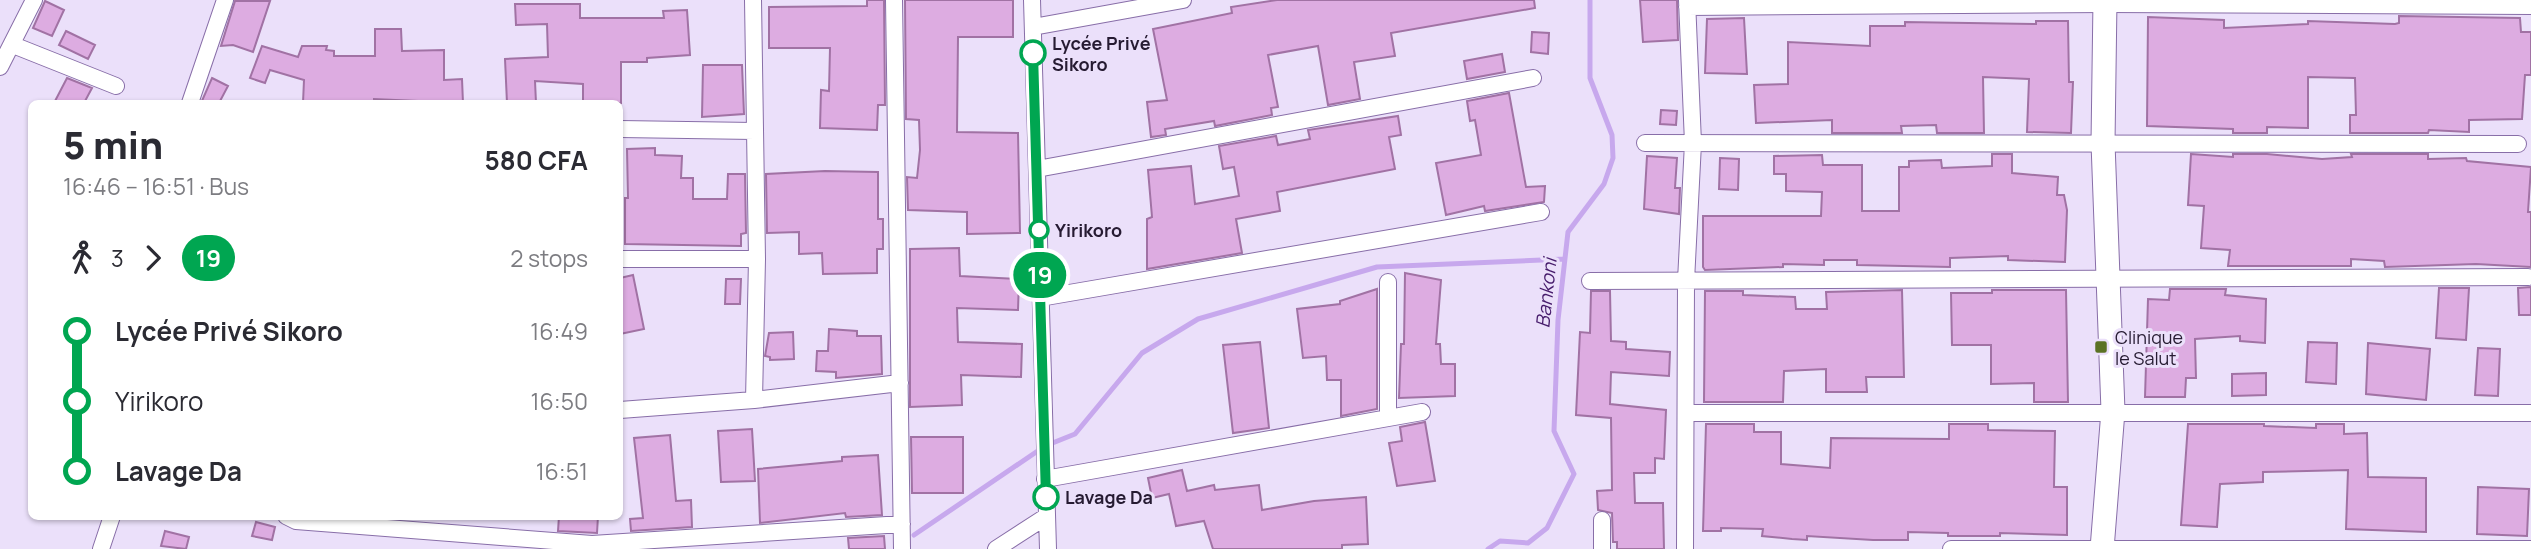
<!DOCTYPE html>
<meta charset="utf-8">
<style>
body{margin:0;font-family:Manrope,sans-serif;background:#f7f7f7;color:#2b2b33;height:100vh;display:flex;flex-direction:column;font-size:26px;white-space:nowrap}
*{box-sizing:border-box;margin:0}
p{font-size:23px;color:#7c7c81}
.icon{flex:none;width:38px;height:38px;fill:none;stroke:currentColor;stroke-width:2;stroke-linecap:round;stroke-linejoin:round}
.map{position:relative;flex:1;overflow:hidden}
.side{position:absolute;left:28px;top:100px;width:595px;height:420px;display:flex;flex-direction:column;background:#fff;border-radius:10px;box-shadow:0 2px 5px #0004}
.side>*{flex:none}
.badge{padding:0 14px;border-radius:23px;font-size:24px;line-height:46px}
.map>.badge{position:absolute;translate:-50% -50%;box-shadow:0 0 0 4px #fff}
.legs{display:flex;align-items:center;gap:10px;height:77px;padding:0 35px;font-size:23px}
.legs p{margin-inline-start:auto}
.headline{display:flex;align-items:center;justify-content:space-between;height:119px;padding:0 35px}
h1{font-size:38px;font-weight:800;line-height:52px}
ul{padding:0 35px;list-style:none}
li{display:flex;align-items:center;gap:24px;height:70px;font-size:26px}
li i{display:grid;place-items:center;width:10px;height:100%;margin:0 9px;background:currentColor}
li i::after{content:'';width:18px;height:18px;margin:-9px;border:5px solid;border-radius:50%;background:#fff}
li p{margin-inline-start:auto}
li:first-child i{background:linear-gradient(#0000 50%,currentColor 0)}
li:last-child i{background:linear-gradient(currentColor 50%,#0000 0)}
.map>svg:first-child{display:block}
</style>
<div class="map">
<svg width="2531" height="549" viewBox="0 0 2531 549">
<rect width="100%" height="100%" fill="#ebe0fa"/>
<g fill="none" stroke-linecap="round" stroke-linejoin="round">
<path stroke="#c7a8ed" stroke-width="5" d="M914 535 1045 446 1075 434 1142 353 1198 319 1377 267 1565 259
M1488 549 1500 541 1528 543 1547 528 1574 474 1554 431 1558 320 1568 232 1604 184 1613 158 1612 135 1590 78V0"/>
</g>
<path fill="#ddace1" stroke="#a172a4" stroke-width="2" d="M867 0H884L885 105H878L877 130 820 128 821 90 829 91 830 48H769V7L867 6Z
M905 0H1013V37H958L957 132 1018 133 1020 233 967 234V212L908 210 907 177 917 178 920 150 919 120 906 119Z
M1277 0H1534L1535 8 1391 33 1395 56 1354 62 1360 99 1328 105 1318 46 1268 55 1278 107 1271 108 1272 115 1215 126 1214 121 1165 129 1166 135 1151 137 1147 102 1167 100 1153 29 1232 13 1231 7Z
M1640 0H1677L1678 40 1643 42Z
M45 1 64 10 52 36 33 28Z
M235 1H270L253 52 233 45 221 46Z
M515 4H580V18H664L663 11 687 10 690 55 647 58V62H621V103H583V84L535 81 536 103H507L505 59 548 57 547 24 516 25Z
M2399 16 2520 18 2521 32H2531V75H2525L2522 119 2469 120V132L2429 130 2428 133H2350V115H2356L2355 78 2308 77V128L2267 127V133H2233V129L2147 126 2148 17 2224 20V28L2308 24V21L2395 24 2399 23Z
M1744 18 1747 74 1705 73 1707 19Z
M2036 21H2068L2069 82H2073L2071 133 2027 132 2029 79 1983 77 1984 133H1937L1936 125 1901 126 1902 133H1832V120L1756 123 1754 85 1788 84V42L1870 46V26H1905V22L2036 24Z
M375 29H401L402 51 444 50V80L462 79 463 103 374 99V103H303L304 80 270 70 265 83 250 78 262 46 298 57 302 46H327L326 50 334 51V56H375Z
M66 31 95 45 88 59 59 45Z
M1532 32 1549 33 1548 54 1531 52Z
M1502 54 1505 72 1467 79 1464 61Z
M703 65H742L744 114 702 117Z
M67 78 92 88 84 103H54Z
M212 78 228 86 219 103H201Z
M1509 93 1526 187 1545 186 1544 202 1485 211 1484 206 1446 215 1436 163 1481 155 1475 120 1470 121 1467 101Z
M1661 110 1677 111 1676 125 1660 124Z
M1398 116 1401 135 1389 137 1395 169 1277 192 1280 211 1236 219 1242 253 1147 269V219L1152 217 1148 170 1191 166 1195 204 1239 196 1234 167 1223 169 1219 146 1276 136 1278 145 1310 139 1308 130Z
M655 148V155L682 156 681 178H693V199H727L728 174H745L746 233 741 234V246L625 244V198H628L627 149Z
M1992 154H2012V173L2058 177 2057 195H2064L2067 210 2065 262 2008 260V256L1950 258V267L1857 265V260H1824V265L1783 264V267L1705 270 1703 267V216H1821L1822 192 1786 191V174H1774V156L1822 155 1823 165H1862V211H1899V167H1909V161L1941 160 1942 168 1992 166Z
M2191 154 2233 157V154H2267L2322 159 2352 157 2351 154H2428V159L2466 158 2467 161 2531 167 2528 212H2531V267L2476 264 2385 267 2384 261 2351 259V266H2228L2230 250 2201 248 2204 206 2188 205Z
M1647 156 1677 158 1675 188H1680L1679 214 1644 209Z
M1720 158 1739 159 1738 190 1719 189Z
M825 171 878 172V219H883V249H877V273L823 274 822 253 799 254V232L767 233 766 174Z
M959 248 960 276 1019 279 1018 310 957 308 958 342 1022 344 1021 377 961 375 962 405 910 407V249Z
M1405 273 1441 280 1436 344H1440L1441 364H1455V396L1399 398 1401 344H1404Z
M633 275 644 329 620 334V278Z
M726 279H741L740 304H725Z
M2531 287V315H2519L2518 288Z
M2439 288H2469L2466 340 2436 338Z
M1377 289V409L1341 416V380H1327L1326 356 1303 358 1297 309 1340 304V301Z
M2170 289H2226L2225 295 2266 299 2265 343 2240 341V336L2195 339 2196 378H2186L2185 397H2145L2148 299 2169 300Z
M1902 290 1904 377H1866L1867 392H1826V369L1784 371 1783 402H1704L1705 291H1743V295L1795 297 1796 309H1827L1826 292Z
M1992 290H2066L2068 402H2034V383L1991 384V345H1952L1951 293H1992Z
M1591 291H1610L1611 341 1626 342V349L1670 352 1669 376 1611 372 1610 404 1666 410 1664 459 1655 458V473H1634L1635 503H1663L1664 549H1617V542H1613L1612 513 1598 510 1597 491 1612 490 1611 418 1576 415 1580 332 1590 333Z
M829 329 857 331V336H881L882 374 836 378V372L816 371 817 351H828Z
M793 332 794 359 770 360V357L765 356 769 333Z
M1260 342 1269 428 1233 433 1223 345Z
M2308 342 2337 343 2336 384 2306 382Z
M2368 343 2430 349 2426 400 2366 394Z
M2478 348 2500 349 2498 396 2475 395Z
M2266 373V395L2232 396V374Z
M1425 422 1435 481 1397 486 1389 443 1402 441 1400 427Z
M1706 424H1754V432H1781V464L1830 468 1831 438 1949 439V424H1988V430L2055 431 2054 487H2067V535L2000 533V536H1948V533L1908 532V540H1873L1807 536V540L1792 539 1762 536 1763 529 1721 528V531H1703Z
M2188 424H2264V426L2316 428V424H2344V434L2367 433 2368 477 2426 478V532L2346 529 2348 470 2263 472V482L2220 484 2217 527 2181 525Z
M752 429 755 481 721 482 718 431Z
M670 435 676 501 691 500 692 527 631 531 630 519 643 518 634 438Z
M911 437H963V493H912Z
M878 455 882 515 846 517 845 513 760 523 758 469 842 461V457Z
M1182 470 1187 491 1214 485 1215 490 1259 485 1262 510 1314 501 1366 497 1368 544 1342 545V549H1213L1204 521 1176 526 1169 494 1152 498 1148 478Z
M2478 487 2529 489 2527 536 2477 534Z
M559 516H598L597 533 558 531Z
M256 522 275 527 272 540 252 536Z
M165 531 189 537 186 549 161 546Z
M884 536 885 549H849L848 538Z"/>
<g fill="none" stroke-linecap="round" stroke-linejoin="round">
<defs>
<path id="street" d="M753 0 757 259 754 400
M894 0 902 549
M1032 0 1048 549
M1687 7 2105 4 2531 6
M1033 27 1183 0
M13 45 116 86
M0 67 34 0
M190 103 225 0
M620 129 754 131
M1645 143 2518 144
M1037 169 1533 78
M620 259H757
M1590 281 2528 277
M1040 298 1541 212
M620 410 754 400 900 383
M1686 413H2531
M1388 418V282
M1045 479 1422 412
M286 516 296 521 592 544 902 524
M1602 520V549
M101 549 112 516
M996 549 1047 516
M1685 549 1686 281 1693 143 1687 0
M1951 549H2531"/>
<path id="secondary" d="M2102 549 2113 411 2103 143 2105 0"/>
</defs>
<use href="#street" stroke="#886ea8" stroke-width="18"/>
<use href="#secondary" stroke="#886ea8" stroke-width="25"/>
<use href="#street" stroke="#fff" stroke-width="16"/>
<use href="#secondary" stroke="#fff" stroke-width="23"/>
</g>
<g fill="none" stroke-linecap="round" stroke-linejoin="round">
<defs>
<path id="line-1" d="M1033 53 1046 497"/>
</defs>
<use href="#line-1" stroke="#fff" stroke-width="16"/>
<use href="#line-1" stroke="#00a651" stroke-width="10"/>
</g>
<g fill="#fff" stroke="#00a651" stroke-width="3.5">
<circle cx="1033" cy="53" r="12"/>
<circle cx="1039" cy="230" r="9"/>
<circle cx="1046" cy="497" r="12"/>
</g>
<rect fill="#5b7224" stroke="#ebe0fa" stroke-width="2.5" x="2094" y="340" width="14" height="14" rx="3.5"/>
<g text-anchor="middle" dominant-baseline="central" stroke-width="6" stroke-linejoin="round" paint-order="stroke">
<g font-size="18" font-weight="bold" fill="#261b32" stroke="#ebe0fa" text-anchor="start">
<text x="1052" y="43">Lycée Privé<tspan x="1052" dy="21">Sikoro</tspan></text>
<text x="1055" y="230">Yirikoro</text>
<text x="1065" y="497">Lavage Da</text>
</g>
<g font-size="18" fill="#261b32" stroke="#ebe0fa" text-anchor="start">
<text x="2115" y="337">Clinique<tspan x="2115" dy="21">le Salut</tspan></text>
</g>
<g font-size="19" font-style="italic" fill="#461b6b" stroke="#ebe0fa">
<text transform="translate(1546 293) rotate(-84)">Bankoni</text>
</g>
</g>
</svg>
<b class="badge" style="left:1040px;top:275px;background:#00a651;color:#fff">19</b>
<section class="side">
<div class="headline"><div><h1>5 min</h1><p>16:46 – 16:51 · Bus</p></div><b>580 CFA</b></div>
<div class="legs"><svg class="icon" aria-label="walk" viewBox="0 0 24 24"><circle cx="13" cy="4" r="2"/><path d="M13 8l-2 6 4 7M11 14l-3 7M7 12l3-4h3l4 4"/></svg>3<svg class="icon" aria-label="forward" viewBox="0 0 24 24"><path d="M9 5l7 7-7 7"/></svg><b class="badge" style="background:#00a651;color:#fff">19</b><p>2 stops</p></div>
<ul>
<li><i style="color:#00a651"></i><b>Lycée Privé Sikoro</b><p>16:49</p></li>
<li><i style="color:#00a651"></i><span>Yirikoro</span><p>16:50</p></li>
<li><i style="color:#00a651"></i><b>Lavage Da</b><p>16:51</p></li>
</ul>
</section>
</div>
